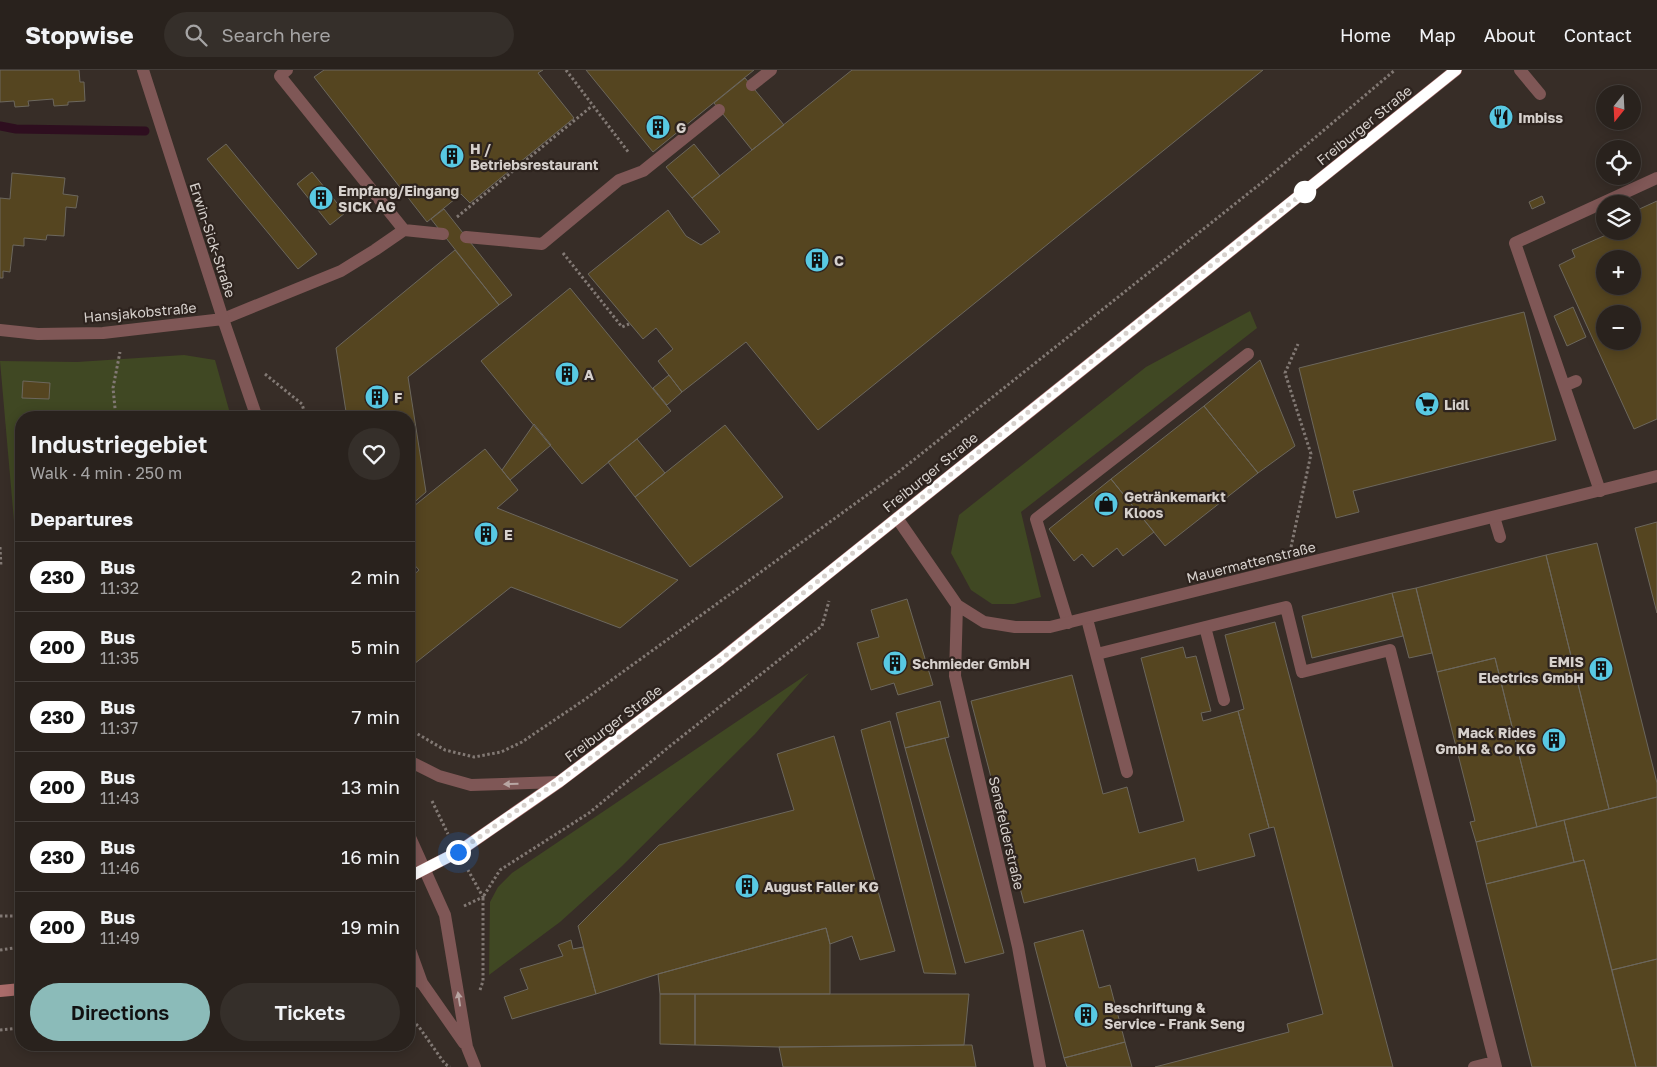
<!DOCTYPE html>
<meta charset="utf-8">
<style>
body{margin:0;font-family:"Golos Text",sans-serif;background:#352f2a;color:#f1f3f6;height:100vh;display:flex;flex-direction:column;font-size:19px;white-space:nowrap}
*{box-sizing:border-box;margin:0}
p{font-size:16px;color:#a5a4a4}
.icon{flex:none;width:28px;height:28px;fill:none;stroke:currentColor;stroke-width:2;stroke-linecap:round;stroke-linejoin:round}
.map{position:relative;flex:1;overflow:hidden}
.side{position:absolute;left:15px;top:341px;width:400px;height:640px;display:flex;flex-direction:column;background:#29221d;border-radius:20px;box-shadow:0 2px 12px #0003,0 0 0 1px #453f3b}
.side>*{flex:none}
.badge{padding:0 10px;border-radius:16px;font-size:18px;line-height:32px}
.needle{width:32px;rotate:198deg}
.fabs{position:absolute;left:1596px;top:15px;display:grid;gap:10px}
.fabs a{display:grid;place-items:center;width:45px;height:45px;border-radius:50%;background:#29221d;box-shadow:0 2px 12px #0003,0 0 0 1px #453f3b;font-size:25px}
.you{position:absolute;width:25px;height:25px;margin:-12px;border:4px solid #fff;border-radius:50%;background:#1a73e8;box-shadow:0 0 0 8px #1a73e833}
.map>.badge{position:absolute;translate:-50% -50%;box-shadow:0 0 0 2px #fff}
h2{padding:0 15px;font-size:19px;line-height:45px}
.round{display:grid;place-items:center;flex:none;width:52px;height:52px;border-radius:26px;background:#352f2a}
.summary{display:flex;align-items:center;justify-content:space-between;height:85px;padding:0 15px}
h1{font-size:24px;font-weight:600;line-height:38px}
.primary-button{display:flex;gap:10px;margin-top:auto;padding:10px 15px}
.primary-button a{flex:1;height:58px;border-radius:30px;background:#8bbbb9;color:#111;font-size:20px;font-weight:600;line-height:58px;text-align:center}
.primary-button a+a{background:#352f2a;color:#f1f3f6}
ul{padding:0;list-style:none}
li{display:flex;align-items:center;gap:15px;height:70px;padding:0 15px;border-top:1px solid #453f3b}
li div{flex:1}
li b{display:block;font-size:19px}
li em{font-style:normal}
li .badge{min-width:55px;font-weight:700;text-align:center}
header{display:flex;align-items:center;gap:30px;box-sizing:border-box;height:70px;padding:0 25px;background:#29221d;border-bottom:1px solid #453f3b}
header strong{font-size:24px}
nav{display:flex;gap:28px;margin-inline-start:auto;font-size:18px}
.search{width:350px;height:45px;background:#352f2a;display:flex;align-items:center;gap:12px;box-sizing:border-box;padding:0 18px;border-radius:28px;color:#a5a4a4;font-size:19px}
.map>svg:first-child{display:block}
</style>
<header>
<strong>Stopwise</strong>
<div class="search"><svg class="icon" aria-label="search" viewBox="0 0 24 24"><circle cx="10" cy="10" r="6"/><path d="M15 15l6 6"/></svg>Search here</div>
<nav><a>Home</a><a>Map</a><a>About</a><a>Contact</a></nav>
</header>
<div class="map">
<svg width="1657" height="997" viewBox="0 0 1657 997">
<rect width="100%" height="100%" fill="#372d27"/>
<path fill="#404823" d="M1250 241 1257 258 1021 442 1041 527 1014 534H992L971 520 951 483 959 445 1146 297Z
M184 285 215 290 231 347 21 348V531L0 291 77 292Z
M809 603 755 664 621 797 560 852 489 905 490 832 498 817 512 803Z"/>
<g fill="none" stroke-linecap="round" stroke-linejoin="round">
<path stroke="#2e0e1f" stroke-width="9" d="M0 56 16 59 145 61"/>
</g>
<path fill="#554520" stroke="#6c675d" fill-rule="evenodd" d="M0 0H79L80 12H84L85 31 68 32V35L54 36 53 29 28 31 29 36 15 37 14 31 0 32Z
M324 0H543L538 3 574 48 470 133 461 124 427 152 314 7Z
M586 0H754L653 82Z
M852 0H1263L818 360 746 272 682 322 658 291 673 279 656 258 643 269 588 204 668 140 686 166 701 175 720 162 692 128Z
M745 8 784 55 752 80 714 33Z
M226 74 317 184 298 199 207 89Z
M694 74 720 106 692 128 666 97Z
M312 102 345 143 330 155 297 114Z
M12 103 65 108 63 124 78 126 76 138 66 137 64 166 47 165 46 170 24 168V176L13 175 10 202 3 201V208H0V128L10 129Z
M1542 126 1545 133 1532 139 1529 132Z
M1657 131V349L1634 359 1559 195 1575 187 1572 180 1615 161H1632V153L1640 150 1635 141ZM1605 189H1632V216H1605ZM1605 244H1632V271H1605Z
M444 139 512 225 499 235 431 149Z
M455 180 499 235 408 307 426 422 409 437V348H347L336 278Z
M570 218 671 341 582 414 481 291Z
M1573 237 1586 267 1567 276 1554 246Z
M1524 242 1556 370 1353 421 1359 442 1336 448 1299 298Z
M1260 290 1295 376 1258 403 1204 336Z
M669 305 682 322 667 335 653 318Z
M23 311 50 313 49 329 22 328Z
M1204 336 1258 403 1165 476 1111 409Z
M534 354 551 375 510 410 502 400Z
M725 355 783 427 690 497 635 427Z
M637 369 665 403 635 427 608 392Z
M485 379 518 420 497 438 678 510 620 558 511 517 409 598V509L419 500 409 489V440Z
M1111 409 1154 462 1123 486 1117 478 1093 497 1082 484 1074 491 1049 459Z
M1657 452V543L1635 458Z
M1597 473 1657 713V727L1609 739 1546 485Z
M1546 485 1609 739 1537 757 1495 588 1437 602 1416 518Z
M409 489 414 496 409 500Z
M1416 518 1432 583 1409 588 1392 523Z
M1392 523 1403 566 1312 588 1302 546Z
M907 529 933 615 898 625 894 613 871 620 857 573 879 567 871 540Z
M1275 552 1393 997H1155L1289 962 1287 954 1323 944 1274 757 1269 758 1238 641 1244 639 1225 565Z
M1183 577 1186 588 1196 586 1211 641 1201 643 1203 651 1238 641 1269 758 1249 764 1255 786 1198 801 1195 788 1024 833 971 631 1072 605 1103 724 1127 717 1139 763 1184 751 1141 588Z
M1495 588 1537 757 1476 772 1470 752 1475 751 1437 602Z
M940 631 949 667 905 678 896 643Z
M890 651 956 904 924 903 861 660Z
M834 666 895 881 860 890 852 866 830 874 826 858 658 904 596 924 578 856 659 775 794 740 777 684Z
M945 668 1004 883 965 893 905 678Z
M1657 727V889L1612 900 1584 790 1574 792 1564 750Z
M1564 750 1574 792 1486 814 1476 772Z
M1584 790 1636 997H1532L1486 814Z
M826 858 830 874V924H660L658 904Z
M1083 860 1099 918 1110 915 1125 972 1064 988 1034 873Z
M571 870 573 879 583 877 596 924 512 949 504 927 528 919 520 899 563 886 558 875Z
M1657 889V997H1636L1612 900Z
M660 924H695V975L660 974Z
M695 924H969L964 975 779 977 695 975Z
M1125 972 1132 997H1067L1064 988Z
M964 975H972L976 997H783L779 977Z"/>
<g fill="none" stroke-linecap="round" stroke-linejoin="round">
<path stroke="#827974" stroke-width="3" stroke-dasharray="2.5 2.5" stroke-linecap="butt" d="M566 0 629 83
M457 147 592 36
M563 183 622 257 629 254
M265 304 302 334 306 348
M116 348 113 318 120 282
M0 477 1 497
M1291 477 1311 384 1285 303 1298 274
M409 659 445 680 474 687 501 682 522 672 584 630 896 404 1265 110 1395 0
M432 731 448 764
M464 836 483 827 468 800
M0 846H13
M0 880 21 877
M480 920 483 911V827L500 800 589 743 670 676 822 556 829 531
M409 947 419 957 445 994 450 997
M0 960 21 958"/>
<path stroke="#7f5756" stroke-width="12" d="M1520 0 1540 24
M752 15 771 0
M404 160 443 164
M466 167 542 174 619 110 643 101 719 40
M223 249 341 201 375 180 404 160 280 6 287 0
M1564 316 1576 311
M1600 421 1515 173 1657 108
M1494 447 1500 467
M1087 549 1127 702
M1068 553 1036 449 1248 284
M1205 557 1224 630
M1097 584 1286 537 1302 602 1390 580 1496 997
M1474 997 1494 992"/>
<path stroke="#7f5756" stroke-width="12" d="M143 0 223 249 257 348
M0 260 38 264 103 263 223 249
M897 448 957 535 984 552 1015 557H1050L1657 406
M957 535 955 606 1018 877 1040 997
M409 691 439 706 471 715 559 712
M409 765 445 845 467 977 475 997
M409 877 422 913
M409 907 422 913 464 973"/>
<path stroke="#aa6c6a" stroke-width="12" d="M409 807 458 782 559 712 720 590 1456 0
M0 921 21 919"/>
</g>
<defs><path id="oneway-solid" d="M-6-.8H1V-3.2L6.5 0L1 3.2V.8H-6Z" transform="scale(1.25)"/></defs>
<g fill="#b8a6a3">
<use href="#oneway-solid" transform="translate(511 714) rotate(178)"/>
<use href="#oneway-solid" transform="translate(459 929) rotate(-99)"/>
</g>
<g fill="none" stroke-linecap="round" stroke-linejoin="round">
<defs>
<path id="line" d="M409 807 458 782 559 712 720 590 1456 0"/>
</defs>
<use href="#line" stroke="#fff" stroke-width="11"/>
<use href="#line" stroke="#fff" stroke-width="8"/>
<path stroke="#d6d0cc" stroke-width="5" stroke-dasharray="0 9" d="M458 782 602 680 720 590 1191 211 1305 122"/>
</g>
<defs>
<symbol id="restaurant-disc" viewBox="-11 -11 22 22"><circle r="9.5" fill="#58c9e3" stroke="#2d231e"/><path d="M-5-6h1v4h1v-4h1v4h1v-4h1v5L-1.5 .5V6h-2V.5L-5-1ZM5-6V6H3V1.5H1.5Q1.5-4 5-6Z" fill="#111"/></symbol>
<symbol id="building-disc" viewBox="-11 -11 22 22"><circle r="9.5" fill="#58c9e3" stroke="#2d231e"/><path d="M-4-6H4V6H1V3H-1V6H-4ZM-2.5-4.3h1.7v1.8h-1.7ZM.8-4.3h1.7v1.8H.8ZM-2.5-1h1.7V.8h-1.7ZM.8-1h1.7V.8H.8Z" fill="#111"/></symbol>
<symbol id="supermarket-disc" viewBox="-11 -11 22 22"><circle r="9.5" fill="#58c9e3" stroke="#2d231e"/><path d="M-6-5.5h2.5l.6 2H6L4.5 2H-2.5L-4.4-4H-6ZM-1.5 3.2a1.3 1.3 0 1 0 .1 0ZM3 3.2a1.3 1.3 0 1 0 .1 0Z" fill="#111"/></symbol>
<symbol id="shop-disc" viewBox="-11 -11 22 22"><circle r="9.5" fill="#58c9e3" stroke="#2d231e"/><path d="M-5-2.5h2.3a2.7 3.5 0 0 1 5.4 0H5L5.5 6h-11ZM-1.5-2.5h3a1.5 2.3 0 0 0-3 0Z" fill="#111"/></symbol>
</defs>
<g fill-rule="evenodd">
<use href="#restaurant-disc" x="1487" y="33" width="28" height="28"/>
<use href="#building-disc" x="644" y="43" width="28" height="28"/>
<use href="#building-disc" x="438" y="72" width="28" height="28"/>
<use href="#building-disc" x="307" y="114" width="28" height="28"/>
<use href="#building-disc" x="803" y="176" width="28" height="28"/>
<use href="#building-disc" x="553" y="290" width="28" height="28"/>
<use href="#building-disc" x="363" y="313" width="28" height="28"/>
<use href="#supermarket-disc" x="1413" y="320" width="28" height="28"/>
<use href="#shop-disc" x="1092" y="420" width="28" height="28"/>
<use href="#building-disc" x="472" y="450" width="28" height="28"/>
<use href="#building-disc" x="881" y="579" width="28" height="28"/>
<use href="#building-disc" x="1587" y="585" width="28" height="28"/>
<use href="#building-disc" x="1540" y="656" width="28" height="28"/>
<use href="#building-disc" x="733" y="802" width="28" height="28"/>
<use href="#building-disc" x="1072" y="931" width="28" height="28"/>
</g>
<circle fill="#fff" stroke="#fff" stroke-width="2.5" cx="1305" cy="122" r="10"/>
<g text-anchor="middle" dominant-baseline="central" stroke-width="4.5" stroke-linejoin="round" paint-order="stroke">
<g font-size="14" font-weight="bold" fill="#d6d0cc" stroke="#2d231e" text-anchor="start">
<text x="1518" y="47">Imbiss</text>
<text x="676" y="57">G</text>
<text x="470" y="78">H /<tspan x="470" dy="16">Betriebsrestaurant</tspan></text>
<text x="338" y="120">Empfang/Eingang<tspan x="338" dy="16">SICK AG</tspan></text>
<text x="834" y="190">C</text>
<text x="584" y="304">A</text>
<text x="394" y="327">F</text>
<text x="1444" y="334">Lidl</text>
<text x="1124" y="426">Getränkemarkt<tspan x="1124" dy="16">Kloos</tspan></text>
<text x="504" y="464">E</text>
<text x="1584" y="591" text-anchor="end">EMIS<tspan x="1584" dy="16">Electrics GmbH</tspan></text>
<text x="912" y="593">Schmieder GmbH</text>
<text x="1536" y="662" text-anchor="end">Mack Rides<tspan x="1536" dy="16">GmbH &amp; Co KG</tspan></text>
<text x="764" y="816">August Faller KG</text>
<text x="1104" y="937">Beschriftung &amp;<tspan x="1104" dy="16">Service - Frank Seng</tspan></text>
</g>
<g font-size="14" fill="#d6d0cc" stroke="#2d231e">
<text transform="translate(1364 55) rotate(-39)">Freiburger Straße</text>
<text transform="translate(213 170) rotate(72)">Erwin-Sick-Straße</text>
<text transform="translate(140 242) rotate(-5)">Hansjakobstraße</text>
<text transform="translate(930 402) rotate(-39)">Freiburger Straße</text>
<text transform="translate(1251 492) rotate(-14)">Mauermattenstraße</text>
<text transform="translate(613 653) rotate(-37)">Freiburger Straße</text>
<text transform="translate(1007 763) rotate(77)">Senefelderstraße</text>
</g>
</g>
</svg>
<div class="fabs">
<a><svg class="needle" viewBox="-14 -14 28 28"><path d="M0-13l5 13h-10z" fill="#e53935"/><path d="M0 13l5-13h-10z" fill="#a5a4a4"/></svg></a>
<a><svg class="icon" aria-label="locate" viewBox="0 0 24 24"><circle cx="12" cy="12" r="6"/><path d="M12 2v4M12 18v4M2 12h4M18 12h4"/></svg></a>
<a><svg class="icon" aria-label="layers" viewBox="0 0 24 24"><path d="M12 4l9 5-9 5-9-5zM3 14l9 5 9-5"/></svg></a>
<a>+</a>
<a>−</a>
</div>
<div class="you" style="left:458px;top:782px"></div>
<section class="side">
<div class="summary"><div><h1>Industriegebiet</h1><p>Walk · 4 min · 250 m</p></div><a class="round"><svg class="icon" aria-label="heart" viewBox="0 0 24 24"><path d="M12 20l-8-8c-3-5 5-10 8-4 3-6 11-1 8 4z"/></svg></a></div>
<h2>Departures</h2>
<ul>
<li><span class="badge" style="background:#fff;color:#111">230</span><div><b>Bus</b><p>11:32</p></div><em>2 min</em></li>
<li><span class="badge" style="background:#fff;color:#111">200</span><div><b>Bus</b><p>11:35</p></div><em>5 min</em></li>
<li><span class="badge" style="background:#fff;color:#111">230</span><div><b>Bus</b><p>11:37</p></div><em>7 min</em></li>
<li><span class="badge" style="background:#fff;color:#111">200</span><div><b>Bus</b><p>11:43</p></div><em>13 min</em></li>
<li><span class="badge" style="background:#fff;color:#111">230</span><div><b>Bus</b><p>11:46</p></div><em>16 min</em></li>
<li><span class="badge" style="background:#fff;color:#111">200</span><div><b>Bus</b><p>11:49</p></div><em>19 min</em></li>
</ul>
<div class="primary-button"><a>Directions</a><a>Tickets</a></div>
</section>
</div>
